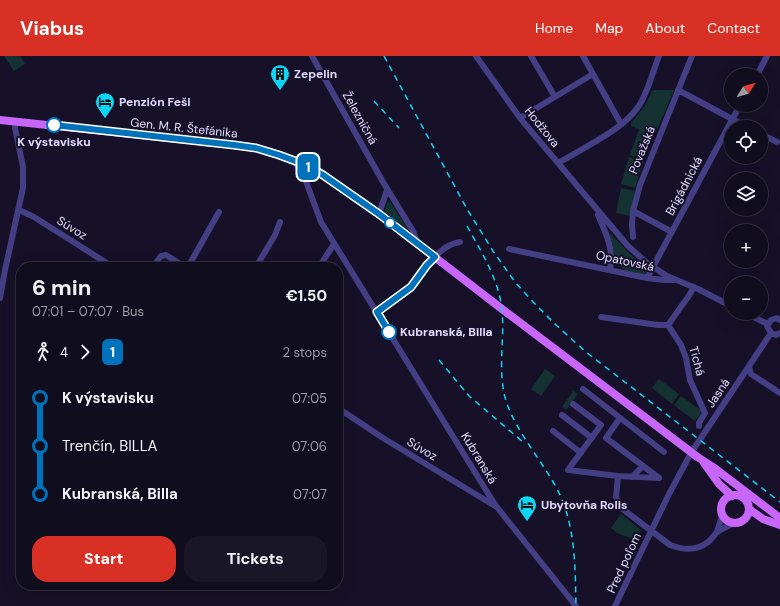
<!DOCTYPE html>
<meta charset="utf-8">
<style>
body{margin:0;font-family:"DM Sans",sans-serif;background:#191627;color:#f1f3f6;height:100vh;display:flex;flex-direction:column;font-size:15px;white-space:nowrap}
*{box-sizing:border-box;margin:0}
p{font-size:13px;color:#9c9ca4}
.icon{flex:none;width:22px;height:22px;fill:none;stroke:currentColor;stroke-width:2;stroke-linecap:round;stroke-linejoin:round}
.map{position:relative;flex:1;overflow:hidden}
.drawer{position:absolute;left:16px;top:206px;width:327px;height:328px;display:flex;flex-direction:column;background:#100d1e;border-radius:16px;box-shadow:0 4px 16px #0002,0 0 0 1px #302d3c}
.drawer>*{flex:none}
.badge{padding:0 8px;border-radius:6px;font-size:14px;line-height:26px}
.needle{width:26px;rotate:53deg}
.tools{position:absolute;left:724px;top:12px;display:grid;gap:8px}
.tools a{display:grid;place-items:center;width:44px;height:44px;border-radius:50%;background:#100d1e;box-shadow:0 4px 16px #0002,0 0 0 1px #302d3c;font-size:20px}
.map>.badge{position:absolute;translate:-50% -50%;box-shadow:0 0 0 2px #fff}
.legs{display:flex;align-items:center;gap:6px;height:44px;padding:0 16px;font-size:13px}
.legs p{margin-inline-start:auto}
.headline{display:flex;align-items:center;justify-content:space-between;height:68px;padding:0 16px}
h1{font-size:22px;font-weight:700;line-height:30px}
.primary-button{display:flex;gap:8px;margin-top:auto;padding:8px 16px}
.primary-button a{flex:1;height:46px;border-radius:16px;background:#d93025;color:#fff;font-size:16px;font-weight:700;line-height:46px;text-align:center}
.primary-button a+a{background:#191627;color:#f1f3f6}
ul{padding:0 16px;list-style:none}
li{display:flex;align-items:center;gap:14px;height:48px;font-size:15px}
li i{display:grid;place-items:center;width:6px;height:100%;margin:0 5px;background:currentColor}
li i::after{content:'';width:10px;height:10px;margin:-5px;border:3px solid;border-radius:50%;background:#100d1e}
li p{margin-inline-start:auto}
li:first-child i{background:linear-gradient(#0000 50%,currentColor 0)}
li:last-child i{background:linear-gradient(currentColor 50%,#0000 0)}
header{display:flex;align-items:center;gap:24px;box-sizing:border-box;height:56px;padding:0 20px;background:#d93025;color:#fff}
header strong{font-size:19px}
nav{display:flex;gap:22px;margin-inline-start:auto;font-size:14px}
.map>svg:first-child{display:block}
</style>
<header>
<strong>Viabus</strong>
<nav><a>Home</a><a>Map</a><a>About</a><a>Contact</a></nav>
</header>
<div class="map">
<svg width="780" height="550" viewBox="0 0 780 550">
<rect width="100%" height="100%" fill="#161128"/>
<path fill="#143232" d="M4 0H20L25 8 14 15Z
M653 34H674L656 76 652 77 643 104 630 99 639 73 631 70V67L644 51Z
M629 101 643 105 635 132 621 128Z
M621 132 635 135 630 160 616 157Z
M388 145 390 146 406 170 405 171 384 156Z
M609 176 631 199 648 213 644 219 626 215 617 208Z
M545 313 555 320 541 340 531 333Z
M659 323 679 338 672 348 652 332Z
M573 335 578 338 566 354 562 351Z
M681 340 702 355 695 365 674 349Z
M621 458 641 474 636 484 617 477 611 472Z"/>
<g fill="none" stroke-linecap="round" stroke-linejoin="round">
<path stroke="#443e85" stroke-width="6" d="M312 0 383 126 413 175 417 187
M476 0 520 62 628 190 647 207 667 220 698 233 731 250
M531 0 555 41
M583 0 621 68
M757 19 767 0
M678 34 747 71
M520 62 593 18
M761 78 777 86
M294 104 305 123 321 166 489 439 496 450 576 550
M558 107C581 93 623 74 638 51 647 39 653 15 659 0
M19 154 34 161 113 211
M633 155 632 169 633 181
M379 158 387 134
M598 159C606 177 614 194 610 213
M672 176 633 155 640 129 692 0
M509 193 647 222 664 224H674
M153 211 161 200 166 199 185 211
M188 211 219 156
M256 211 275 179 280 166
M319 211 334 188
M647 222 740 49
M694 231 688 241 668 269 681 289 686 302 690 324 705 357 699 367V370
M0 242 5 214 23 132V111L15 72 16 65
M377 256C389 248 402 240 412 230 427 214 436 190 460 186
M745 257 768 268
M601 261 658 269H668
M780 264 777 262 771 264 767 270 771 277 776 279 780 277
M749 311 751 318 780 337
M583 333 664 396
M573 348 601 369 568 414 618 420 659 422
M338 352 383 382 495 450
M562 359 592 382
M620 362 606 382 659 422
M553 375 581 397
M618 420 616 441 620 451 670 489C683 494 697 495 708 486 712 483 714 479 717 476 722 473 728 470 734 467
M632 421 643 410
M717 476 722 460
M615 550 669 438 691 397 771 277"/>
<path stroke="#c866f9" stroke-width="8" d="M0 64 234 89 256 92 279 99 306 109 323 119 379 158 502 253 687 393
M696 400 713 411 780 462
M704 407 719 428 732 440
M721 453a14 14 0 1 1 28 0a14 14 0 1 1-28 0Z
M749 453 763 463 780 469"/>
<path stroke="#0ed5f6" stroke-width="1.5" stroke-dasharray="6 5" stroke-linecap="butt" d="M384 0 467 153 493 195 515 226 533 246 556 269 586 296 780 446
M374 45 399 72
M467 170C482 197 499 224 502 254 505 286 497 313 506 345 517 377 540 402 556 431 576 468 575 510 576 550
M439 304 469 340 523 386"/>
<path stroke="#c866f9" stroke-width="8" d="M687 393 696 400"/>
</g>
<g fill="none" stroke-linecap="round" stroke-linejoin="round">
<defs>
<path id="line-1" d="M54 69 234 89 256 92 279 99 306 109 323 119 379 158 435 201 427 209 411 231 377 256 389 276"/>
</defs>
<use href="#line-1" stroke="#fff" stroke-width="9"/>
<use href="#line-1" stroke="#0072bc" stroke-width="6"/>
</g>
<defs>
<symbol id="building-pin" viewBox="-11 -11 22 30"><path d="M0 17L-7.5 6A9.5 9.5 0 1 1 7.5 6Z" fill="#0ed5f6" stroke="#161128"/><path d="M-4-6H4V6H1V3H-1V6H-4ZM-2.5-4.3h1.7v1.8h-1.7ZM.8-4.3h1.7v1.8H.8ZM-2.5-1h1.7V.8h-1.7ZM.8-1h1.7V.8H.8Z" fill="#111"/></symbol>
<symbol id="hotel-pin" viewBox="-11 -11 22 30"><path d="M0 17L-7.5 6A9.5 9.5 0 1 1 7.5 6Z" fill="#0ed5f6" stroke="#161128"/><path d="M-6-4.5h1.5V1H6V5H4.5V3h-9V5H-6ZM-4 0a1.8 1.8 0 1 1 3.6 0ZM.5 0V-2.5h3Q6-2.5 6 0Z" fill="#111"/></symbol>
</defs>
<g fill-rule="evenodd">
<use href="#building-pin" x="269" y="7" width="22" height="30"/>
<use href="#hotel-pin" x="94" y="35" width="22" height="30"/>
<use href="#hotel-pin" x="516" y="438" width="22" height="30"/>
</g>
<g fill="#fff" stroke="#0072bc" stroke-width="2">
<circle cx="54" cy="69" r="7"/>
<circle cx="390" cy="167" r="5"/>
<circle cx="389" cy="276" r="7"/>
</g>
<g text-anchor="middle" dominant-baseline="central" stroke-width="4" stroke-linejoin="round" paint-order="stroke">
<g font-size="12" font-weight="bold" fill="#e0dafe" stroke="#161128" text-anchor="start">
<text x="294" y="18">Zepelin</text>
<text x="119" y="46">Penzión Feši</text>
<text x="541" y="449">Ubytovňa Rolis</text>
</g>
<g font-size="12" fill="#e0dafe" stroke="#161128">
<text transform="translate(360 62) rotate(61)">Železničná</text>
<text transform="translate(542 71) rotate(51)">Hodžova</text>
<text transform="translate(184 72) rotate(6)">Gen. M. R. Štefánika</text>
<text transform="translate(642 94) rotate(-68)">Považská</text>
<text transform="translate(684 130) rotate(-62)">Brigádnická</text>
<text transform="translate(72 172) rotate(32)">Súvoz</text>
<text transform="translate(625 205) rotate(12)">Opatovská</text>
<text transform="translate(697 305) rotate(75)">Tichá</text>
<text transform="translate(718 337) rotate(-56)">Jasná</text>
<text transform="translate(422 393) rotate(31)">Súvoz</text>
<text transform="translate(479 402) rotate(59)">Kubranská</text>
<text transform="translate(624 507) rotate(-65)">Pred poľom</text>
</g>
<g font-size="12" font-weight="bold" fill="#e0dafe" stroke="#161128">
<text x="54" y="86">K výstavisku</text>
<text x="400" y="276" text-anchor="start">Kubranská, Billa</text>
</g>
</g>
</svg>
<div class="tools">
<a><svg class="needle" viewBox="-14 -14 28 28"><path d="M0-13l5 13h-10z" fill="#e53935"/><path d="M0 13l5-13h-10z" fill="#9c9ca4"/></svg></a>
<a><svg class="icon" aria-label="locate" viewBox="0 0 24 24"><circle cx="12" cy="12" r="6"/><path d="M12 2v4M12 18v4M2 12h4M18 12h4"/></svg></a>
<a><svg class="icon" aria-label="layers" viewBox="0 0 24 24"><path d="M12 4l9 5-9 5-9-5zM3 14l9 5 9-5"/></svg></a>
<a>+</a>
<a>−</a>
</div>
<b class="badge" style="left:308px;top:111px;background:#0072bc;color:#fff">1</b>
<section class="drawer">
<div class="headline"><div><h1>6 min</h1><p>07:01 – 07:07 · Bus</p></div><b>€1.50</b></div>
<div class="legs"><svg class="icon" aria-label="walk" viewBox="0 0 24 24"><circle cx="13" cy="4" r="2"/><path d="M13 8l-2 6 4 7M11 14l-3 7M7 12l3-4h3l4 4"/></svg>4<svg class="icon" aria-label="forward" viewBox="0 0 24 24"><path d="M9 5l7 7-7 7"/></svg><b class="badge" style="background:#0072bc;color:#fff">1</b><p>2 stops</p></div>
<ul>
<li><i style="color:#0072bc"></i><b>K výstavisku</b><p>07:05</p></li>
<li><i style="color:#0072bc"></i><span>Trenčín, BILLA</span><p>07:06</p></li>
<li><i style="color:#0072bc"></i><b>Kubranská, Billa</b><p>07:07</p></li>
</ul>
<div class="primary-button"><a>Start</a><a>Tickets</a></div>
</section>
</div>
